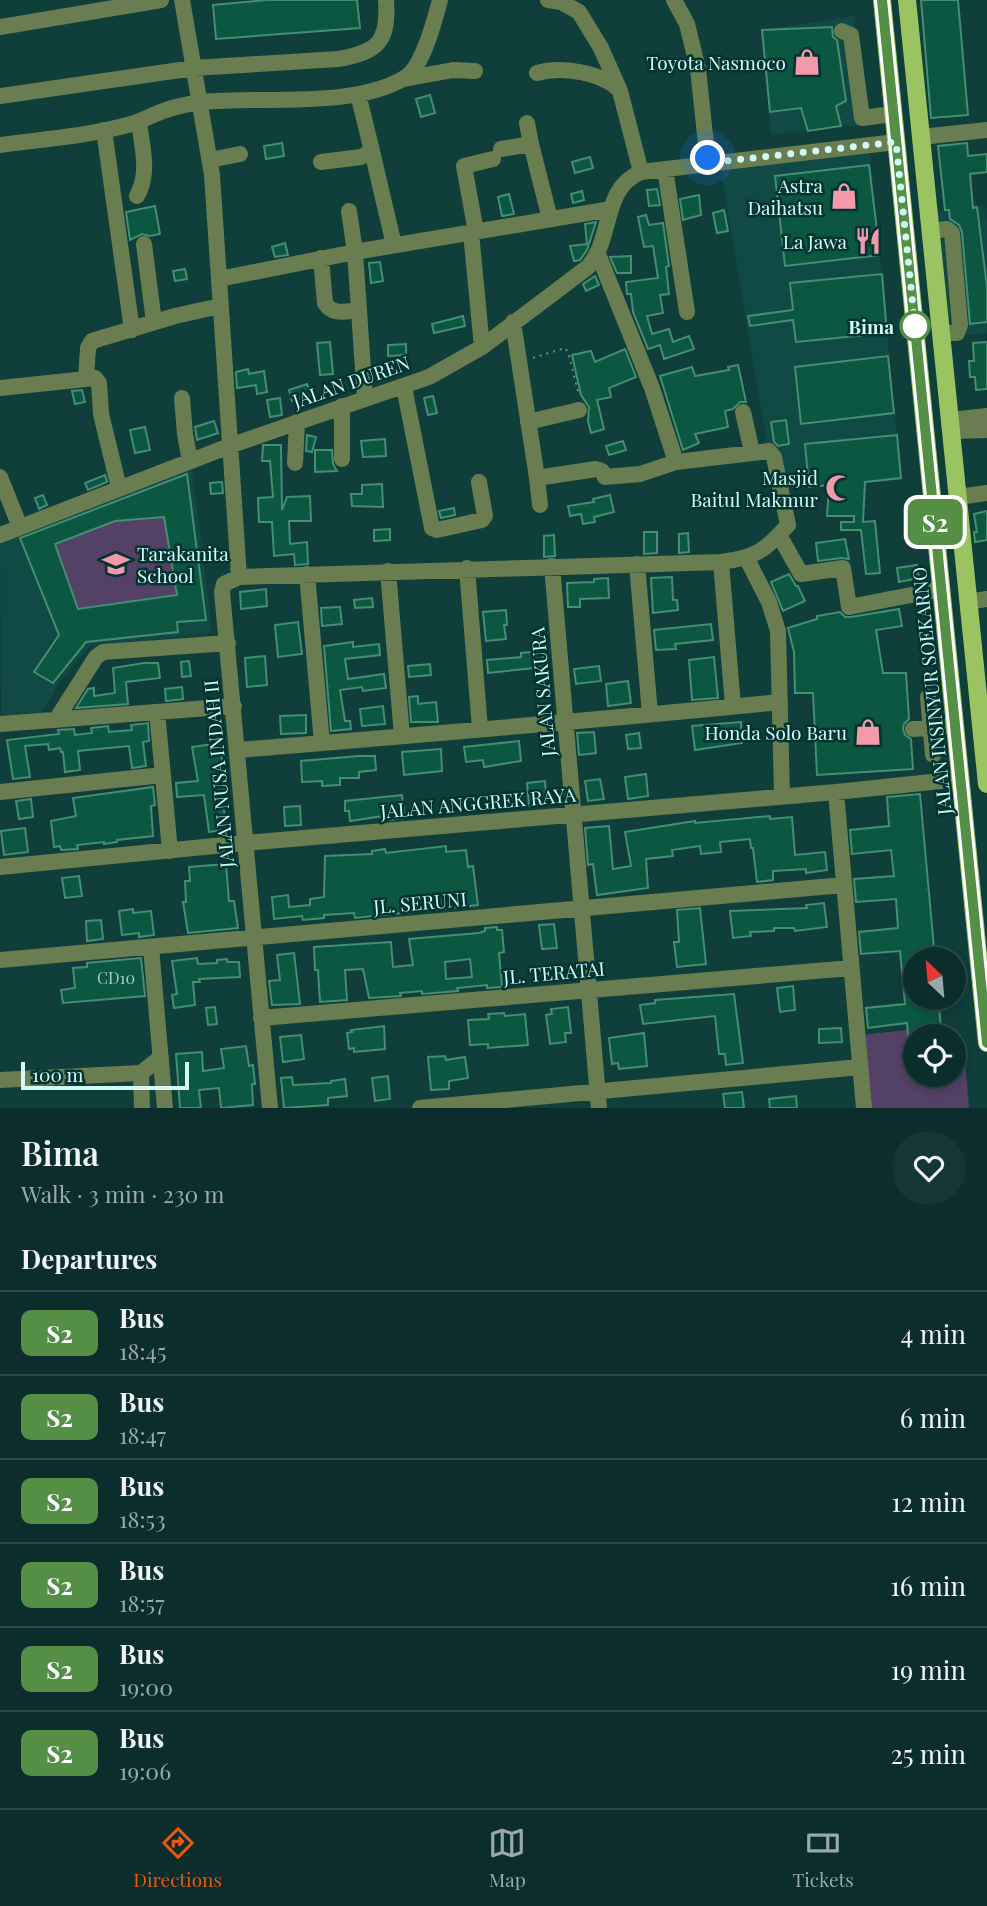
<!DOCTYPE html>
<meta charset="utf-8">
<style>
body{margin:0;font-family:"Playfair Display",serif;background:#143634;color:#f1f3f6;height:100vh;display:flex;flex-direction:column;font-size:26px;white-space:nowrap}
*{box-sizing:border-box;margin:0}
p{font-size:23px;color:#9aa8a9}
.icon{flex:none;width:38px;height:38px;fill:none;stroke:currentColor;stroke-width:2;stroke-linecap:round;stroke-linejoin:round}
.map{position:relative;height:1108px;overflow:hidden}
.side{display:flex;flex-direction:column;background:#0b2e2c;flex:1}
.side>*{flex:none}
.badge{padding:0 14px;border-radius:10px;font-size:24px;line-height:46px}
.needle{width:46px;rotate:334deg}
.buttons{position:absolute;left:903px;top:947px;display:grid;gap:14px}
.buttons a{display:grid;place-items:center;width:63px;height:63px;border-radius:50%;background:#0b2e2c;box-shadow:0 4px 10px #0003,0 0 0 2px #2b4a48;font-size:35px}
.scale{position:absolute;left:21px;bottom:18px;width:168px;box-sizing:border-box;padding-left:7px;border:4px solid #d1f9f5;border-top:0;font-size:19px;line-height:24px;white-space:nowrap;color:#d1f9f5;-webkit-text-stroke:5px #023431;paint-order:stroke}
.you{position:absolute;width:35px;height:35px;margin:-18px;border:5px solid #fff;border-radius:50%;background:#1a73e8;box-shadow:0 0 0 10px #1a73e833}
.map>.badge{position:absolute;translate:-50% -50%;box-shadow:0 0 0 4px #fff}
h2{padding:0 21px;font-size:26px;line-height:63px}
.round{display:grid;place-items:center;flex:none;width:74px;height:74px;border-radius:37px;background:#143634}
.summary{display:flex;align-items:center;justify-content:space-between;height:119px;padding:0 21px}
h1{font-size:33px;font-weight:600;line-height:52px}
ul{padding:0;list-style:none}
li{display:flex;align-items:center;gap:21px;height:84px;padding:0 21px;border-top:2px solid #2b4a48}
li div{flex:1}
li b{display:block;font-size:26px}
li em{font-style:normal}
li .badge{min-width:77px;font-weight:700;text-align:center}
.menu{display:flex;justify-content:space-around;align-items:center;height:98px;border-top:2px solid #2b4a48;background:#0b2e2c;font-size:19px;color:#9aa8a9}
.menu a{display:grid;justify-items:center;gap:4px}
.menu .active{color:#ea580c}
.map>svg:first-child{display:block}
</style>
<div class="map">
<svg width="987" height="1108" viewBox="0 0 987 1108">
<rect width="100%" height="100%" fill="#0f3e3b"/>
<path fill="#114945" d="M854 16 866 126H841L771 135 762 30Z
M870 151 901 478 775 490 721 171Z
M985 206 987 226V333L943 338 930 213Z
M191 460 212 628 208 634 90 646 60 681 42 712 1 716 0 536Z"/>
<path fill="#544166" d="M164 517 177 595 78 609 55 544 115 521Z
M907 1030 909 1051H915V1074H954V1048L964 1047 969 1108H867L861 1035Z"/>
<path fill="#0c5741" stroke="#458d73" stroke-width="2" fill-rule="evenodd" d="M267 0H357L360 28 216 39 213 5Z
M921 0H958L968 115 931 118Z
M832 27 833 37 837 40 846 101 836 106 841 126 808 131 801 108 770 112 762 30Z
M430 95 435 113 421 117 416 99Z
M282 143 284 156 266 159 264 146Z
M967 143 968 156 987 154V172L970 174 973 208 977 207 987 287V322L970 324 962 232 959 225 950 219 949 210H945L938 146Z
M590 157 593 168 575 173 572 162Z
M869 165 880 255 785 266 775 176Z
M657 189 660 205 649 206 647 190Z
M582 191 584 200 573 203 571 194Z
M509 194 514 214 502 216 498 197Z
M699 195 701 215 683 220 680 199Z
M155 206 160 234 150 236 142 234 130 240 126 212Z
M724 210 728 231 717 233 713 213Z
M646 215 649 225 663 223 669 266 666 267 669 294 660 295 663 313 647 316 652 334 669 329 673 342 689 336 694 349 664 359 660 345 648 349 633 312 631 294H627L626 282 658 278 653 246 644 247 638 217Z
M596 222 587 250 580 260 574 261 570 246 587 244 585 224Z
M285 243 288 255 275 257 272 247Z
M631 256V273H617L610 257Z
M380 262 383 281 371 283 369 263Z
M185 269 187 279 175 281 173 271Z
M882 274 887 333 796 342 793 320 750 326 748 316 793 310 790 283Z
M595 276 599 285 586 291 583 284Z
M463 316 465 326 434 333 432 324Z
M330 342 333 374 320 375 317 343Z
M987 342V389L976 390 975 377H970L969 361H974L973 343Z
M406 344V355L388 356V345Z
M625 349 636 377 609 388 611 397 597 400 604 429 591 433 588 421 589 407 581 395 572 355 591 351 595 362Z
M888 356 894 413 801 424 795 367Z
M738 365 746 402H740L733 409 725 411 728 427 695 434 699 443 683 450 660 376 692 367 695 376 729 370 728 367Z
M248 369 249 374 264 371 267 392 257 394 256 385 237 388 236 372Z
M307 384 311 395 292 401 289 390Z
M82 390 85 402 75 404 72 391Z
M433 396 437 413 428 415 424 398Z
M280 398 282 415 270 417 267 400Z
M786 420 789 444 778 446 774 442 771 422Z
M214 421 218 433 197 440 195 427Z
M145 427 150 450 135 453 130 430Z
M307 435 316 437 312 452 306 451Z
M897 435 901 478 865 482 863 522 875 521 880 573 866 574 861 530H841V522H854V516H827L829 485 809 487 805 444Z
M385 439 386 456 363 457 361 441Z
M623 441 626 450 609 455 606 446Z
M263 445H281L282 510 287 497 310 496 311 521H289L290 544 307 542 308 564 295 565 294 554 274 556 272 522H259L258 498 273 497 270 461H262Z
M315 450H332L333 464 337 471 315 472Z
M187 474 206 620 177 622 178 632 86 642 53 683 34 672 59 635 20 538ZM164 517 177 595 78 609 55 544 115 521Z
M105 475 107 482 88 490 85 483Z
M222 482 223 493 211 494 210 483Z
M382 484 383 507 352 506 351 494H362V485Z
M43 495 47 505 39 509 35 498Z
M610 495 614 512 594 517 595 522 583 524 581 514 570 516 568 506 594 502 593 499Z
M454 508 455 515 441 518 439 511Z
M987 511V540L975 542 974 532H977L974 514Z
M390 529V540L374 541V530Z
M644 532H657V553L644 554Z
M688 533 689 552 679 553V534Z
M554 535 555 556 544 557V536Z
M845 539 849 559 842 558 818 561 816 543Z
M917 565 919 578 899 582 897 568Z
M789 574 796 586H798L805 601 783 611 771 582Z
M672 577 673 600H677L678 610 653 613 651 578Z
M608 578 609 598 580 599V607H568L567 583 594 582V579Z
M266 589 267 606 241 609 240 592Z
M372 598 373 607 355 608 354 600Z
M340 607 342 624 322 626 321 608Z
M899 609 902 626 876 630 883 673H906L909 719 904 724 903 729 905 735 911 739 913 769 817 775 813 693H795L794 652 788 628 817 619V616L840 612 845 617H851Z
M506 610 507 625H504L506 639 486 641 483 612Z
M298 622 302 654 278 657 275 625Z
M711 624 713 640 675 644 676 649 656 650 654 630Z
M353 642V647L379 644 380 655 345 659 348 679 384 674 386 688 363 691 362 687 340 690 345 721H350L351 729 331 731 324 646Z
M542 651 544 667 488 673 487 660 521 657V653Z
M265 656 267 685 247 687 245 658Z
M714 657 718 698 692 700 689 660Z
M189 661 191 676 182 677 181 662Z
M144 663H158L160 678 126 682 128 704 76 708 88 689 94 688V696L115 693 113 668Z
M430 664 431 675 409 677 408 666Z
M599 666 601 681 576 684 574 669Z
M628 681 631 703 608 706 606 684Z
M182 687 183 699 166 701 165 689Z
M418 696V704L436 702 438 722H411L409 697Z
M383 706 385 724 362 726 360 709Z
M306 715V733L281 734 280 716Z
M741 722 742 743 695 750 692 726Z
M148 723 149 741 143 742 146 766 132 768 129 746 78 751 80 770 65 772 63 752H61L60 748 49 750 48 744 25 746 30 777 13 779 7 740 59 734 58 730 74 729 75 735 92 733 91 728 100 727 108 726 109 732 132 730 131 725Z
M594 732 596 753 579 755 577 733Z
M639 733 641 748 628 749 626 735Z
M519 741 521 761 484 767 483 760 466 762 464 747Z
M220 743 227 801H223L226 830 209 832 204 795 177 797 176 783 198 781 192 747Z
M441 749 442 771 404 775 402 752Z
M359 756H375L376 770 359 772V778H340V785L322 786V781L302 782 301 761Z
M646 774 648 796 628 799 625 777Z
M600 779 604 799 588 801 585 781Z
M545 781 547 805 529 806 527 783Z
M153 787 155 805 151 806 153 836 117 840V842L104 844V842L77 845 78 849 61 850 60 846 54 847 51 821 76 816 73 798Z
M920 794 935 959H915V998H938L942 1036H908L907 1023 868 1028 866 1008 905 1004 900 951 861 954 859 932 898 928 896 899 856 902 854 879 894 876 891 850 852 854 850 830 889 826 887 797Z
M402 795 405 818 391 820 390 815 350 821 349 811H345V801Z
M31 799 33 817 19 819 16 801Z
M300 806 301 825 285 826 284 807Z
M770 816V819L792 817 795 855 825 852 827 870 806 873V869L773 871V880L757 882 753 848H751L750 839 720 842 721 852 701 854 700 846 672 850 673 856 646 859 648 888 597 895 593 864 588 865 585 828 609 826 613 869 631 866 625 832 695 821V823Z
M25 828 28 852 4 855 1 831Z
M446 846V852L466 850 468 867 473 866 478 905 355 918 354 913 324 915V918L303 920 302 916 274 919 272 897 288 895 289 907 310 905V899L324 897 325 856 372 854V851L385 849 386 853Z
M226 864 229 901H234L238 928 188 933 183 902H186L185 881H190L189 867Z
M79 876 82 896 65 898 62 878Z
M824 903 827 927 795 931 794 928H774V931L750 932 751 936 733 938 730 911 807 908 806 905Z
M700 908 706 964 677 967 674 942H679L677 910Z
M133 909V913L151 911 154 935 139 937V933L122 935 119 911Z
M101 920 103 939 87 941 86 921Z
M554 924 557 948 542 949 539 925Z
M497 927V930H502L504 952 499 953 502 987 487 988V985L457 988 458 991 422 994V991L400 993 401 996 369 998 363 969 345 970 347 1000 320 1002 318 970H315L314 947 391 942 393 967 413 965 409 939 479 933 485 931V928ZM470 959 472 977 446 979 445 962Z
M294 953 300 1004 272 1005 269 981 280 980 277 955Z
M141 958 145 996 63 1003 61 990 75 988 73 968 87 967V963Z
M197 958 198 964 217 963V960L227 959V962H239L240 977 199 979 200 982H193L195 1005 174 1008 172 995 177 994 172 961Z
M793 986 795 1010 780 1012 777 988Z
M734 994 743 1063 726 1065 725 1054H719L715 1016 643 1024 640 1005 655 1003V1000Z
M215 1007 217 1024 208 1025 206 1008Z
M568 1007 571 1033H565L566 1042 550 1044 546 1015 552 1014 551 1009Z
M504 1013 505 1016 525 1014 528 1045 488 1048V1044L470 1045 468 1020 489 1019 488 1014Z
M384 1026 385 1049 354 1052V1048L349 1049 347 1033 352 1032 351 1030Z
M841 1028 842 1042 819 1043V1029Z
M644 1033 647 1066 619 1069 618 1063 612 1064 609 1038Z
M301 1035 304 1059 283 1062 280 1037Z
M246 1046 249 1066 253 1065 255 1084H252L253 1105 221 1108 219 1088 199 1090 201 1108H180L176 1054 202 1052 203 1071 224 1068 221 1049Z
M445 1056 446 1060 465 1057 468 1078 449 1081V1089L431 1090 428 1057Z
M388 1076 390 1099 375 1101 372 1078Z
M292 1077 293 1085 331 1083V1081L345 1079 347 1096 328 1098V1105L284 1108 281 1078Z
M742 1092 744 1108H725L723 1094Z
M796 1096 797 1108H770L769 1099Z"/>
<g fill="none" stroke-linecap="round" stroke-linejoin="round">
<path stroke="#64908c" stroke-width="2" stroke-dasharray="2 5" stroke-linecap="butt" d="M533 358 565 348 568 352 579 395"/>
<path stroke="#697d50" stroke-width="16" d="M182 0 212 175 239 577
M548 0 561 2 579 12 601 48 620 91 641 172
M674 0 687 24 698 69 708 163
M0 27 161 0
M842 31 851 35 862 118 893 114
M537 73C560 66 603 72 620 91
M404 79 453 70 475 71
M0 96 194 68 338 59C378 52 389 42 386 0
M527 123 531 144
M104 130 132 330
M921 137 987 130
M0 145C44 139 89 136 131 124 138 122 144 119 151 116 166 109 186 104 202 102 261 96 356 109 406 77 423 66 435 19 440 0
M501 149 531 144 550 219
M372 151 394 245
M210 160 240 154
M321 162 361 157 372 151 358 94
M665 169 687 312
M137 196C150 173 142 147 139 122
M349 211 355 252 365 398
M930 231 947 229 952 233 960 325 957 333H942
M476 232 464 166 493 159
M471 233 482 347
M144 244 154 322
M321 258 325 303C333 316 346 311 359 310
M219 279 355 252 611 209
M513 322 537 478 596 469 602 471 605 477 640 474 676 462
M86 378 88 348 92 341 175 316 220 306
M404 387 432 528 437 530 482 520 485 516 479 482
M0 388 95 378 99 383 101 414 119 488
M182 398 185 434 190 461
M743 412 752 452
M951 420 987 416
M528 422 579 410
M952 431 987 430
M342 459V406
M295 463 297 422
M0 477 20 527
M537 478 540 505
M958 497 987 493
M0 535 232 445 429 377 482 347 588 267C614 237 601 189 641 172L896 142
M779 535 801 574 843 568 849 607 942 589
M747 559 769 602 778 631 782 795
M721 562 733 706
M637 564 650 714
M552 566 599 1108
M467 568 480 729
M388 571 402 736
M307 574 322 743
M968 602 987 599
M928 697 933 755
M157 712 170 851
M56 720 96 657 103 652 228 643
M0 724 234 706
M913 729 955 726
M238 750C419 735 600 720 780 702
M0 792 163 775
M836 792 864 1108
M0 867 245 843 836 792 960 779
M151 947 165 1108
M0 960 844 885
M261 1018 851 968
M0 1080 141 1073
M142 1108 141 1073 161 1057
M270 1108 222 592 224 584 239 577 721 562C755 558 766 550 788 525L774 457 769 451 676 462 652 388 598 254
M420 1108 860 1067"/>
<path stroke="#9ac362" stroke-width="18" d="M882 0 987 1043
M907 0 987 784"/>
</g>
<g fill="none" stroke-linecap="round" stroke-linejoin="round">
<defs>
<path id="line" d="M882 0 987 1043"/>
</defs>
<use href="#line" stroke="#fff" stroke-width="16"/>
<use href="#line" stroke="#548f45" stroke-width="10"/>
<path stroke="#d1f9f5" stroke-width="7" stroke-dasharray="0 12.6" d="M708 158V163L896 142 915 326"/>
</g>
<defs>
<symbol id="shop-bare" viewBox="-9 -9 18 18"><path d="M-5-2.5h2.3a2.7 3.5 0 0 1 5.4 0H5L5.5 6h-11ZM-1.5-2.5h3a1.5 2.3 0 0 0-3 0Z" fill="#f39aaa" stroke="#023431" stroke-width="2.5" paint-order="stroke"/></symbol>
<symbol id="restaurant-bare" viewBox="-9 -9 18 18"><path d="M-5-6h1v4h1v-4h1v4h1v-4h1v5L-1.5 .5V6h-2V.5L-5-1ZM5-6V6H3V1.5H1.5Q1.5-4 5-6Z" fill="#f39aaa" stroke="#023431" stroke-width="2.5" paint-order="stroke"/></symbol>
<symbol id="mosque-bare" viewBox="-9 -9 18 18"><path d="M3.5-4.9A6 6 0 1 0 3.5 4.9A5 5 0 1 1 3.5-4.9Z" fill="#f39aaa" stroke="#023431" stroke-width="2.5" paint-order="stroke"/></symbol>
<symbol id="school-bare" viewBox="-9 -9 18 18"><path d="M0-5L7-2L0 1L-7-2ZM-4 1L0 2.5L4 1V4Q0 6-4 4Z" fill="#f39aaa" stroke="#023431" stroke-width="2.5" paint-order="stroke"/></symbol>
</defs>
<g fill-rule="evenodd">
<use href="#shop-bare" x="788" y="43" width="38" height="38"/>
<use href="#shop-bare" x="825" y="177" width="38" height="38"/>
<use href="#restaurant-bare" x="849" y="222" width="38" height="38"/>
<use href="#mosque-bare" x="820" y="469" width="38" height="38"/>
<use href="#school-bare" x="97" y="545" width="38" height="38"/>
<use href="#shop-bare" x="849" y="713" width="38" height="38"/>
</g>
<circle fill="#fff" stroke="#548f45" stroke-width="3.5" cx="915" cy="326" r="14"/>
<g text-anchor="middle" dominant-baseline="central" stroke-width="5" stroke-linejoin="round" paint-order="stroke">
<g font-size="16" fill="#a0d0c8">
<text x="116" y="977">CD10</text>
</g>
<g font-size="19" fill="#d1f9f5" stroke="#023431" text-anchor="end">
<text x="786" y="62">Toyota Nasmoco</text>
<text x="823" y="185">Astra<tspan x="823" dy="22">Daihatsu</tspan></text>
<text x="847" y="241">La Jawa</text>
<text x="818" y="477">Masjid<tspan x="818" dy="22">Baitul Makmur</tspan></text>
<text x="137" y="553" text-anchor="start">Tarakanita<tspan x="137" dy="22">School</tspan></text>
<text x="847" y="732">Honda Solo Baru</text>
</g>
<g font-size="19" font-weight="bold" fill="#d1f9f5" stroke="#023431" text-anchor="end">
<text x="894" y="326">Bima</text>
</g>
<g font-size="19" fill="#d1f9f5" stroke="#023431">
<text transform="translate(351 381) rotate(-19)">JALAN DUREN</text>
<text transform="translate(931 691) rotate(-96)">JALAN INSINYUR SOEKARNO</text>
<text transform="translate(542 692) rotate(-95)">JALAN SAKURA</text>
<text transform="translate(218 774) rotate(-95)">JALAN NUSA INDAH II</text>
<text transform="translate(478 802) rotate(-5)">JALAN ANGGREK RAYA</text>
<text transform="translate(420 902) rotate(-5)">JL. SERUNI</text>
<text transform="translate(554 972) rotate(-5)">JL. TERATAI</text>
</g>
</g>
</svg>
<div class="buttons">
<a><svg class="needle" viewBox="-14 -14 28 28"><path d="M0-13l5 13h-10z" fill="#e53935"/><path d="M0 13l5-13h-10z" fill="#9aa8a9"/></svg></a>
<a><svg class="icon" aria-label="locate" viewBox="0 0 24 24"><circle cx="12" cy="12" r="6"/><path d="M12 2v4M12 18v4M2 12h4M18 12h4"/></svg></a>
</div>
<div class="scale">100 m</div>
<div class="you" style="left:708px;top:158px"></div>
<b class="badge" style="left:935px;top:522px;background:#548f45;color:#fff">S2</b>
</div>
<section class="side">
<div class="summary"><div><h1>Bima</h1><p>Walk · 3 min · 230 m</p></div><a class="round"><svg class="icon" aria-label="heart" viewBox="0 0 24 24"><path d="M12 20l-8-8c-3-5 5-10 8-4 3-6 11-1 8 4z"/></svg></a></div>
<h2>Departures</h2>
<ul>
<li><span class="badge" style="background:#548f45;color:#fff">S2</span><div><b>Bus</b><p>18:45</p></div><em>4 min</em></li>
<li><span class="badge" style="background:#548f45;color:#fff">S2</span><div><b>Bus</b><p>18:47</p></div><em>6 min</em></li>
<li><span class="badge" style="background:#548f45;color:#fff">S2</span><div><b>Bus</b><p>18:53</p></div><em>12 min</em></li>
<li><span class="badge" style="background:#548f45;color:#fff">S2</span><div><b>Bus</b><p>18:57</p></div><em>16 min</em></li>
<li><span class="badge" style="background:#548f45;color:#fff">S2</span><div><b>Bus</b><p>19:00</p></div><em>19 min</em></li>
<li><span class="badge" style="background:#548f45;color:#fff">S2</span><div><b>Bus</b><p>19:06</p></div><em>25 min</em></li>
</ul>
</section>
<nav class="menu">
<a class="active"><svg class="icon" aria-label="directions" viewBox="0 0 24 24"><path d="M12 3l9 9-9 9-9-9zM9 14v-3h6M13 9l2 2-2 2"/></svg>Directions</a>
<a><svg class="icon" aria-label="map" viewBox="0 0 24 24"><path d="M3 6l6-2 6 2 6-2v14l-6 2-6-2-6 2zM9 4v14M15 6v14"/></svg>Map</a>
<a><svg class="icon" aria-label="tickets" viewBox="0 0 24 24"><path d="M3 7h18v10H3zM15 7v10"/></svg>Tickets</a>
</nav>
